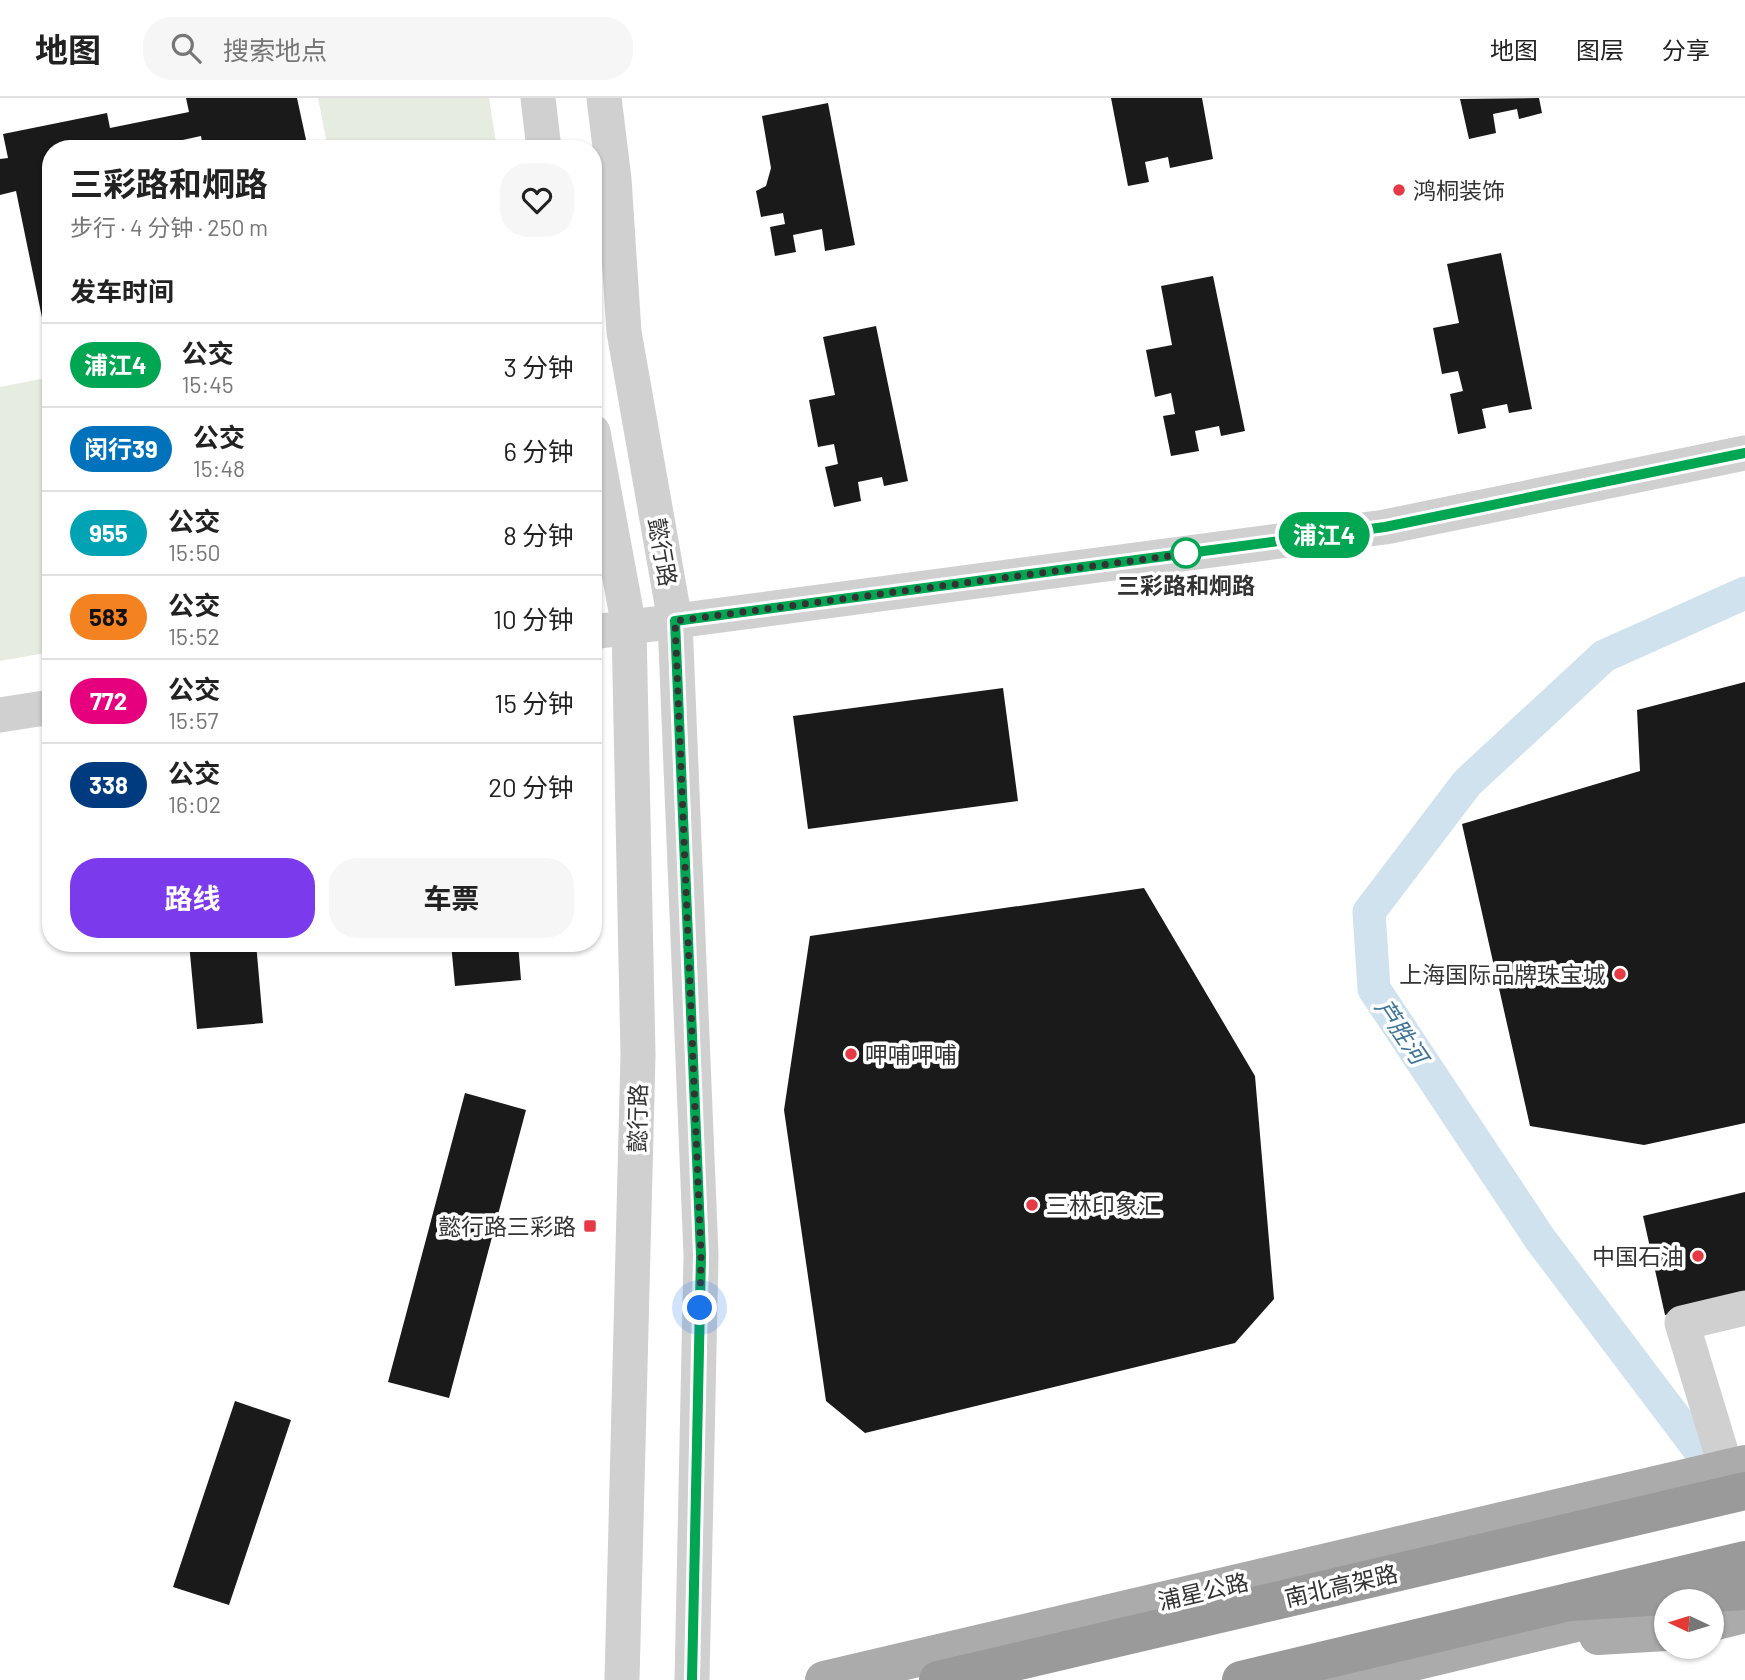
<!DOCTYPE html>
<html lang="zh">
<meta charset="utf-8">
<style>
body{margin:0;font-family:Barlow,"Noto Sans SC",sans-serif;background:#f6f6f6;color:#222;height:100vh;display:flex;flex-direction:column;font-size:26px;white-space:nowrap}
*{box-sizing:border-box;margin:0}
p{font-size:23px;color:#767676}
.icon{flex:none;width:38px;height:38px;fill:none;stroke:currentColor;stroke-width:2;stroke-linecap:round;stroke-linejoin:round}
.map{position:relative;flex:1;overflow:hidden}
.panel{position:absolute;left:42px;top:42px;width:560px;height:812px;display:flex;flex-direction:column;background:#fff;border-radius:28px;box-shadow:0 2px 5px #0004}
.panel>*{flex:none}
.badge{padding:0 14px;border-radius:23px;font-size:24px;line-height:46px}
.needle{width:46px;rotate:274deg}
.tools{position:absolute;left:1654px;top:1491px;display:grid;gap:14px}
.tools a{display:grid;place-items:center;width:70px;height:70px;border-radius:50%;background:#fff;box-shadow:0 2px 5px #0004;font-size:35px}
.you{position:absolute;width:35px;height:35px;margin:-18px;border:5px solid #fff;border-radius:50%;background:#1a73e8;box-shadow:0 0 0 10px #1a73e833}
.map>.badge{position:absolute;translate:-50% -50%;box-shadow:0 0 0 4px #fff}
h2{padding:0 28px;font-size:26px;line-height:63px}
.round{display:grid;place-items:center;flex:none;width:74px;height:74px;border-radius:28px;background:#f6f6f6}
.summary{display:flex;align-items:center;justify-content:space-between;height:119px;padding:0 28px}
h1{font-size:33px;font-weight:700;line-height:52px}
.action{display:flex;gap:14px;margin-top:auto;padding:14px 28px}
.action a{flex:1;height:80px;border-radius:28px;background:#7c3aed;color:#fff;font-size:28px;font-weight:700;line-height:80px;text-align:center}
.action a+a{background:#f6f6f6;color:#222}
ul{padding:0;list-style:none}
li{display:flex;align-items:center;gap:21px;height:84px;padding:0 28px;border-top:2px solid #e0e0e0}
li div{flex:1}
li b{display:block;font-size:26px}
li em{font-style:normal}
li .badge{min-width:77px;font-weight:700;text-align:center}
header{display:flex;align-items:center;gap:42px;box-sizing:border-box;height:98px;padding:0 35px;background:#fff;border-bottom:2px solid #e0e0e0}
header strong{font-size:33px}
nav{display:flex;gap:38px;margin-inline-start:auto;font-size:24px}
.search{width:490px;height:63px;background:#f6f6f6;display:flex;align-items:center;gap:18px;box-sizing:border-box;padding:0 24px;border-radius:28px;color:#767676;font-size:26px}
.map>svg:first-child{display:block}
</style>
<header>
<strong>地图</strong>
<div class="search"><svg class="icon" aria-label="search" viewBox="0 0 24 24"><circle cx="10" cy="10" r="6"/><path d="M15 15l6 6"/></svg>搜索地点</div>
<nav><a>地图</a><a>图层</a><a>分享</a></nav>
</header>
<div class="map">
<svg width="1745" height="1582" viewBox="0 0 1745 1582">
<rect width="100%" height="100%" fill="#fff"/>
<path fill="#e6ecdf" d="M318 0H489L497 51H328Z
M51 279V554L0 563V289Z"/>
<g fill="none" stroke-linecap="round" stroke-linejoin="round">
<path stroke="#cfe2ee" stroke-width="33" d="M1729 1391 1540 1141 1374 891 1369 814 1467 685 1604 558 1745 495"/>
</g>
<path fill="#1a1a1a" d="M186 0H297L308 51H203L201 38 141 51H51V243L47 244 16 93 0 97V61L8 60 3 36 107 15 110 30 189 14Z
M1111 0H1202L1213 61 1170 70 1168 59 1145 64 1149 84 1128 88Z
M1539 0 1542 15 1519 21 1517 11 1493 16 1496 35 1469 41 1460 1Z
M828 5 855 147 825 153 822 131 793 137 796 154 775 158 770 129 785 126 783 115 761 119 756 93 766 88 771 70 762 18Z
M1501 155 1532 311 1509 315 1507 306 1482 311 1486 330 1458 336 1450 296 1463 293 1458 273 1442 276 1433 230 1459 225 1447 166Z
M1213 178 1245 333 1221 338 1219 328 1195 333 1199 353 1171 358 1163 318 1175 316 1171 295 1155 299 1146 252 1172 247 1161 188Z
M876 228 908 383 884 388 882 379 858 384 861 403 834 409 825 369 838 366 834 346 818 349 809 302 835 297 823 239Z
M1745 584V1025L1644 1047 1530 1028 1462 726 1640 673 1637 612Z
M1003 590 1018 703 808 731 793 618Z
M1144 790 1255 978 1274 1201 1235 1245 865 1335 826 1303 784 1012 810 838Z
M189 845H256L263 925 197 931Z
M451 845H518L521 882 455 888Z
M465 995 526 1012 449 1300 388 1284Z
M1745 1094V1198L1665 1217 1643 1118Z
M235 1303 291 1322 229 1507 173 1489Z"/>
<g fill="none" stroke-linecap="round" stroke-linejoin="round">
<path stroke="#d0d0d0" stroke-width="35" d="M538 0 544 51
M604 0 614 81 624 234 675 523 701 1157 692 1582
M593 334 629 529 638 957 622 1582
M593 534 1385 429 1745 355
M0 617 51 609
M1726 1370 1682 1225 1745 1210"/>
<path stroke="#ababab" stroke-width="38" d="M1712 1524 1745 1516
M1598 1538 1666 1534
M824 1582 1745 1366
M1338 1582 1639 1510"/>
<path stroke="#9a9a9a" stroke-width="38" d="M1241 1582 1745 1462"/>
<path stroke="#9a9a9a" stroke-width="38" d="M1570 1504 1745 1493
M938 1582 1745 1393"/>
</g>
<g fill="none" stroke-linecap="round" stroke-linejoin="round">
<defs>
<path id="line" d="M692 1582 701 1157 675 523 1385 429 1745 355"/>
</defs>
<use href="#line" stroke="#fff" stroke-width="16"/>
<use href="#line" stroke="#00a651" stroke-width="10"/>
<path stroke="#333" stroke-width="7" stroke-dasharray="0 12.6" d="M700 1210 701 1157 675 523 1192 455H1186"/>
</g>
<g fill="#e63946" stroke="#fff" stroke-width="2.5">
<circle cx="1399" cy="92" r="7"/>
<circle cx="1620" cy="876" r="7"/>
<circle cx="851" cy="956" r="7"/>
<circle cx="1032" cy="1107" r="7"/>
<rect x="583" y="1121" width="14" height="14" rx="3.5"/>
<circle cx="1698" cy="1158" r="7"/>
</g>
<circle fill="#fff" stroke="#00a651" stroke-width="3.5" cx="1186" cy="455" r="14"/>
<g text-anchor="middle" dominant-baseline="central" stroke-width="7" stroke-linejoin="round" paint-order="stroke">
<g font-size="23" fill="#333" stroke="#fff" text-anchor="start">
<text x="1413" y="92">鸿桐装饰</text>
<text x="1606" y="876" text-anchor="end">上海国际品牌珠宝城</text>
<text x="865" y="956">呷哺呷哺</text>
<text x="1046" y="1107">三林印象汇</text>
<text x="576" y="1128" text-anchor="end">懿行路三彩路</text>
<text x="1684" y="1158" text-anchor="end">中国石油</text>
</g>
<g font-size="23" fill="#333" stroke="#fff">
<text transform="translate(663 454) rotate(80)">懿行路</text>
<text transform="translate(637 1020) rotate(-89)">懿行路</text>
<text transform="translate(1341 1487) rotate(-13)">南北高架路</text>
<text transform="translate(1203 1493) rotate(-13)">浦星公路</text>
</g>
<g font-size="23" font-weight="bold" fill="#333" stroke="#fff">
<text x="1186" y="487">三彩路和炯路</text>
</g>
<g font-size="24" font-style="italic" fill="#3f7597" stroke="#fff">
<text transform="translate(1402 933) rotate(56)">芦胜河</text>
</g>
</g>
</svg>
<div class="tools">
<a><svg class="needle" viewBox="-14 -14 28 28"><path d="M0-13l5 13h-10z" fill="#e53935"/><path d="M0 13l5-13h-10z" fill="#767676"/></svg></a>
</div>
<div class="you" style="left:700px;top:1210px"></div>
<b class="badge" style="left:1324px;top:437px;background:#00a651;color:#fff">浦江4</b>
<section class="panel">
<div class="summary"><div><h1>三彩路和炯路</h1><p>步行 · 4 分钟 · 250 m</p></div><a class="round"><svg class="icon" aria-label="heart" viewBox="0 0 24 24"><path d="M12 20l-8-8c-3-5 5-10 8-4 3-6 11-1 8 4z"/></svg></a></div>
<h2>发车时间</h2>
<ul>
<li><span class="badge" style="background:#00a651;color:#fff">浦江4</span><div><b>公交</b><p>15:45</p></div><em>3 分钟</em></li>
<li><span class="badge" style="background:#0072bc;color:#fff">闵行39</span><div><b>公交</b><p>15:48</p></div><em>6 分钟</em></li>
<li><span class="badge" style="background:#00a3b4;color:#fff">955</span><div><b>公交</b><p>15:50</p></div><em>8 分钟</em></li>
<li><span class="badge" style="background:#f58220;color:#111">583</span><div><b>公交</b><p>15:52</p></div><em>10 分钟</em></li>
<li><span class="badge" style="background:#e6007e;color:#fff">772</span><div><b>公交</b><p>15:57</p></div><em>15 分钟</em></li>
<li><span class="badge" style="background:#003b80;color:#fff">338</span><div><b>公交</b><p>16:02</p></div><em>20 分钟</em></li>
</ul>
<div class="action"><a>路线</a><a>车票</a></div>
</section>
</div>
